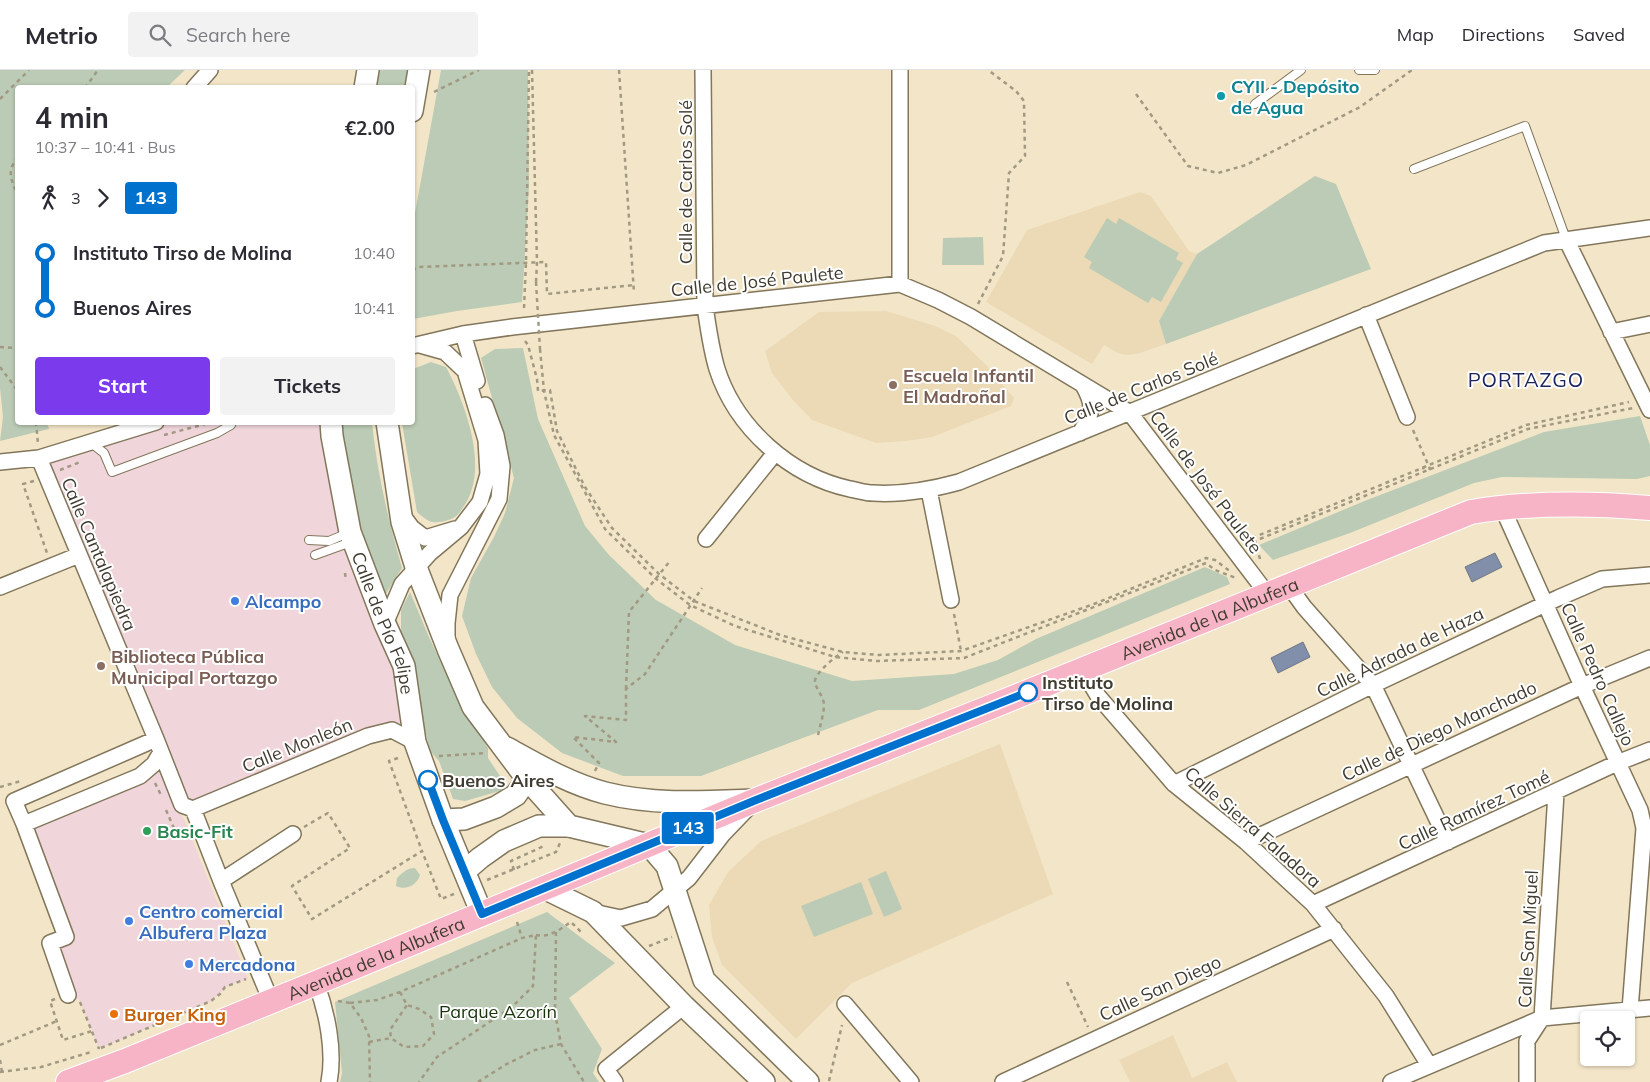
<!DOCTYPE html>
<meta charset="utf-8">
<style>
body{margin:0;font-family:Mulish,sans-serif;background:#f2f2f3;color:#2b2b33;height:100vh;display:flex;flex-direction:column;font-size:19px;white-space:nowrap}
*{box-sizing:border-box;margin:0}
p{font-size:16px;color:#7c7c81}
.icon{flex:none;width:28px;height:28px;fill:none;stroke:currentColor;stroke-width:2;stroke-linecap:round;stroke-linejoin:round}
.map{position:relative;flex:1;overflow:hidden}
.side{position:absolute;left:15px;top:15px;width:400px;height:340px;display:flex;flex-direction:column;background:#fff;border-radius:5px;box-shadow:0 1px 4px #0004}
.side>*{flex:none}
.badge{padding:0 10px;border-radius:4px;font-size:18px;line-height:32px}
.tools{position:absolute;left:1580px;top:941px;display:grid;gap:10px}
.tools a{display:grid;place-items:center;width:55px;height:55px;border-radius:5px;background:#fff;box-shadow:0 1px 4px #0004;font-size:25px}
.map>.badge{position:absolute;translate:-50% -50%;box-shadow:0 0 0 2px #fff}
.legs{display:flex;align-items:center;gap:8px;height:55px;padding:0 20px;font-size:16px}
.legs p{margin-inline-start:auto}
.summary{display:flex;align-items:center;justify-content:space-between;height:85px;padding:0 20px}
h1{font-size:28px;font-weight:700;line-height:38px}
.button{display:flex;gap:10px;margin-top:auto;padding:10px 20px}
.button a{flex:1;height:58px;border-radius:5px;background:#7c3aed;color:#fff;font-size:20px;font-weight:700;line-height:58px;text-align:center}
.button a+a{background:#f2f2f3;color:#2b2b33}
ul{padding:0 20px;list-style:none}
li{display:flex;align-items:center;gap:18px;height:55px;font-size:19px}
li i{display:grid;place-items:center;width:8px;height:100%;margin:0 6px;background:currentColor}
li i::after{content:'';width:12px;height:12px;margin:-6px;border:4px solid;border-radius:50%;background:#fff}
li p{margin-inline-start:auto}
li:first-child i{background:linear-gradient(#0000 50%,currentColor 0)}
li:last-child i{background:linear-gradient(currentColor 50%,#0000 0)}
header{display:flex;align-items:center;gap:30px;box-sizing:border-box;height:70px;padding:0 25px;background:#fff;border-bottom:1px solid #e1e1e2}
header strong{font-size:24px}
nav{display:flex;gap:28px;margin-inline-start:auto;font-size:18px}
.search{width:350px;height:45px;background:#f2f2f3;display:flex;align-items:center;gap:12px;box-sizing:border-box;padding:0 18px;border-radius:5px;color:#7c7c81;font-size:19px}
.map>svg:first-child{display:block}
</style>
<header>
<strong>Metrio</strong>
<div class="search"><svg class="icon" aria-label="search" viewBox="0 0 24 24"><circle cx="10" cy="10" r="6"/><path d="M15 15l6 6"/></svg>Search here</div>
<nav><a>Map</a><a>Directions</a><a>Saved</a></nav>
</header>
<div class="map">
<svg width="1650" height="1012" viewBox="0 0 1650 1012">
<rect width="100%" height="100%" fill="#f3e6c8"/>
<path fill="#f0d6db" d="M156 353H321L385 554 415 672 392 660 182 735V744L248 909 225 917 220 924 211 931 99 979 79 930 68 925 50 873 65 867 24 754 140 706 161 682 39 388Z"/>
<path fill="#ebdab5" d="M1140 122 1151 126 1189 181 1197 184 1159 251 1166 274 1137 284 1126 285 1118 283 1104 275 1092 294 986 232 1027 160Z
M886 241 935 256 956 266 986 295 1014 328 1011 336 932 367 906 371 876 373 812 350 792 329 772 303 765 281 819 242Z
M1000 674 1053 824 852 913 796 969 722 895 712 867 709 835 728 802 761 771Z
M1173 965 1192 1008 1227 992 1237 1012H1130L1119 990Z"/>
<path fill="#bbcbb5" d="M0 0H185L167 17 18 18V352L47 353 49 359 0 371 3 347 0 318Z
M380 0H408L404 17H376Z
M441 0H528L529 117 522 232 457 241 413 249V154Z
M1315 106 1336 114 1371 199 1166 274 1159 251 1197 184Z
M1107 148 1116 154 1119 148 1179 183 1176 189 1183 193 1161 232 1152 227 1148 233 1089 198 1092 192 1084 187Z
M983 167 984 195H942L943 168Z
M523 278 538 349 585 456 609 485 656 530 735 575 852 611 954 604 998 590 1036 569 1205 497 1227 507 1230 514 919 640H878L701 706H623L562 683 517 648 492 617 476 584 462 546 471 508 494 467 505 443 514 408 481 288 495 279Z
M431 292 446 297C465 333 490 398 464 436 460 442 458 446 451 449 434 455 429 453 417 442L402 353 412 352 413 299Z
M1640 346 1650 375V406L1637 409 1502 407 1474 413 1350 463 1273 490 1259 475 1367 430 1544 362Z
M340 353H372C377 402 388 449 402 498L384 527 362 461 348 401Z
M410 522 429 567 457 627 488 678V688L506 715 500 721 465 731 453 729 439 691 430 681 410 597 401 571V540Z
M415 798 420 805C417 815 406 821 396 816L397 808C402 803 407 798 415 798Z
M886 801 902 839 884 847 868 809Z
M861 812 873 844 814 867 801 836Z
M547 842 615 893 569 928 602 979 593 1003 599 1012H340L342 1003 335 932Z"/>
<path fill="#818faa" stroke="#6e7685" d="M1495 483 1502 497 1472 512 1465 497Z
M1303 572 1310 587 1278 603 1271 588Z"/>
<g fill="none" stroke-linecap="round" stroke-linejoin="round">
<defs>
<path id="lane" d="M1359 0H1375
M1255 34 1301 0
M1414 99 1525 56 1566 169
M90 372 104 383 112 402 217 363 231 355 232 352
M309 470 329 471 348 463
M315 485 351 472"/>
<path id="street" d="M703 0 705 236C708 257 711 279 717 299 736 358 790 406 850 419 857 420 865 423 873 423 903 425 930 420 959 412L1544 173 1650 158
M194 18 210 0
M1566 169 1650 340
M900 214V0
M1366 245 1407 347
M1611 262 1650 254
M463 264 477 311
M412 276 463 264 512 257 900 214 938 230 971 247 1130 343 1268 525
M1080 363C1093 343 1095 336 1083 315
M39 388 156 669 182 735 193 739
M0 392 39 388 156 352
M929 420 951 530
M1502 437 1582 616 1640 740 1644 758 1630 940
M403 446 412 458 425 468 455 459
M706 469 775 383
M1289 516 1304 537 1373 615 1448 772
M0 517 79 485
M385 554 402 514 430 483 461 457 480 432 488 404 486 370 465 301 445 282 420 275
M447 568V553L450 525 499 429 502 396 496 365 485 335
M1082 599 1098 626 1174 714 1246 772 1313 834 1386 926 1429 995
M156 669 14 731 24 754 140 706 154 694 161 682
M1174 714 1373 615 1558 528 1602 509 1650 505
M193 739 368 666 392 660 415 672
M193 739 221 811 271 931
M24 754 66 867 50 873 68 925
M1246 772 1582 616 1650 588
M221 811 293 764
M1313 834 1617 693 1650 680
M593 842 621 848 652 839 689 808 723 764 748 738
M316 913C327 942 335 981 329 1012
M845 934 911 1012
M615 1012 606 999 684 936
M1003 1012 1334 859
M1391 1012 1542 948 1650 938
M1527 1012V971L1542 948 1556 723"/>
<g id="secondary">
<path d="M365 18 368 0"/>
<path d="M412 41 419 0"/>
<path id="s1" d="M331 352 332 366 350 462 385 554 404 596 415 672 443 750 482 844"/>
<path d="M387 352 402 452 416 497 448 579 473 637 527 709 569 756 649 775 667 796 704 910 808 1012"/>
<path d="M507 678C538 695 570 714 605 723 653 735 702 732 751 730"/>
<path d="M443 750 464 749 496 737 516 725 527 709"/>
<path d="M465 801 480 788 504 771 539 756H569"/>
<path d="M544 818 593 842 684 936 764 1012"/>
</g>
<g id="primary">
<path id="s2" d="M68 1012 125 991 316 913 756 730 993 636 1471 442C1530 432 1590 433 1650 438"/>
</g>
</defs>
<use href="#lane" stroke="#82765b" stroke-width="10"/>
<use href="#street" stroke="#82765b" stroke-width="18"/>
<use href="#secondary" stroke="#82765b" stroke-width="24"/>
<use href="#primary" stroke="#fff" stroke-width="26"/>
<path stroke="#a29983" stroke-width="2.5" stroke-dasharray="4 4" stroke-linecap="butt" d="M532 0 537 192 536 212
M619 0 634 223
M85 18 98 0
M434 22 479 0
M1136 24 1188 96 1218 103 1246 95 1360 37 1412 0
M0 29 29 0
M18 87C6 101 11 110 18 125
M412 200 419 197 546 192 547 224 634 215
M978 234 1003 186 1009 103 1025 86 1024 31 1016 21 988 0
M524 238 526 192 529 0
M525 271 528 275 537 309 538 321 550 320 557 361 585 417 612 458 659 504 694 531 780 565 843 582 879 585 961 581 1094 534 1206 488 1215 490 1231 502
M0 277 18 278
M540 279 544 321 554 365 605 459 655 508 690 535 735 556 835 587 877 591 964 588 1206 493 1215 500 1236 508
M0 297 18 321
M36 352 38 374
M1413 360 1430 399 1422 398
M164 365 209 353
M60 400 80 392
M34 411 23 414 47 483
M1248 474 1250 469 1526 355 1629 332
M1260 489 1255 471 1528 359 1633 338
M345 503 346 511
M954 544 961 581
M626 619 629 542 670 491
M818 665C820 656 824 644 824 634 823 626 817 620 815 613 813 604 836 586 843 582
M439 686 486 683
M398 688 389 691 422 781
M595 701 599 693 573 667 616 672 585 646 626 650V619L645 604 702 518
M155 713 161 725
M0 717 21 711
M166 740 176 763 187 760
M304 757 328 743 350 778 292 816 312 849 422 781 441 829 454 824
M514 800 511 791 544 776
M487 810 556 782 560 773
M517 852 522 868
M556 862 555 943 561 974 584 1012
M536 865C550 868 560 859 571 852L583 864
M649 876 672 867
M1067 912 1088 957
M400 922 407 935 419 939 431 947 434 964 423 976 404 977 391 968 390 960 407 935
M55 929 50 931 63 970 92 961
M338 931 350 933 361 948 369 966 370 1012
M80 932 99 979
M350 933 377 930 400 922 522 868 536 865 533 916 512 937 437 987 419 1012
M369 972 391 968
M0 975 57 951
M101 978 211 931 220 924 225 917 246 909
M0 990 2 1002
M0 1002 41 997 91 982
M829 1011 842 955
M478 1012 505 995 535 980 561 974"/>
<use href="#lane" stroke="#fff" stroke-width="8"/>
<use href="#street" stroke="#fff" stroke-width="15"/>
<use href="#secondary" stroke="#fff" stroke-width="21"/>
<use href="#primary" stroke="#f7b4c7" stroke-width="24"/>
<path stroke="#a29983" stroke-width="2.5" stroke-dasharray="4 4" stroke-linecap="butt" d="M536 212 540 279"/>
</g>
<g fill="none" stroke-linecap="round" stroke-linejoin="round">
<defs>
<path id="line-1" d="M428 710 443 750 482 844 756 730 1028 622"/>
</defs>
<use href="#line-1" stroke="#fff" stroke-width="11"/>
<use href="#line-1" stroke="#0072ce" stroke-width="8"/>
</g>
<circle fill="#0f9aa8" stroke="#fff" stroke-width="2" cx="1221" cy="26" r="5"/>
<g fill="#8d6e63" stroke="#fff" stroke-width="2">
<circle cx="893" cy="315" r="5"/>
<circle cx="101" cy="596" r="5"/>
</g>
<g fill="#3f7fe0" stroke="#fff" stroke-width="2">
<circle cx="235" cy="531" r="5"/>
<circle cx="129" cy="851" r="5"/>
<circle cx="189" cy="894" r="5"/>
</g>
<g fill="#fff" stroke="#0072ce" stroke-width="2.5">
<circle cx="1028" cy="622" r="9"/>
<circle cx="428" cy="710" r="9"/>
</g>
<circle fill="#2e9e5b" stroke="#fff" stroke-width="2" cx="147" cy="761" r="5"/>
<circle fill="#e8710a" stroke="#fff" stroke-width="2" cx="114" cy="944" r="5"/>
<g text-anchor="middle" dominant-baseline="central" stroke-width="4" stroke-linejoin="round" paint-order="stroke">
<g font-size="18" font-weight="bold" fill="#0d838f" stroke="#fff" text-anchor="start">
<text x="1231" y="16">CYII - Depósito<tspan x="1231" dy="21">de Agua</tspan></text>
</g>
<g font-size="18" fill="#413c30" stroke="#fff">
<text transform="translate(685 112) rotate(-90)">Calle de Carlos Solé</text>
<text transform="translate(757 211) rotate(-6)">Calle de José Paulete</text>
<text transform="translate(1141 318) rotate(-22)">Calle de Carlos Solé</text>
<text transform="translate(1206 412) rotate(53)">Calle de José Paulete</text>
<text transform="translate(99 484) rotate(67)">Calle Cantalapiedra</text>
<text stroke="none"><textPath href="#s2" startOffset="1232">Avenida de la Albufera</textPath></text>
<text stroke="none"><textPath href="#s1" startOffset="209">Calle de Pío Felipe</textPath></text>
<text transform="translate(1400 582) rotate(-26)">Calle Adrada de Haza</text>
<text transform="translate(1598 604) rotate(66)">Calle Pedro Callejo</text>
<text transform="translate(1439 661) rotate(-25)">Calle de Diego Manchado</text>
<text transform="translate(297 675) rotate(-22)">Calle Monleón</text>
<text transform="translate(1474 740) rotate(-25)">Calle Ramírez Tomé</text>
<text transform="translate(1253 757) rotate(41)">Calle Sierra Faladora</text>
<text transform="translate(1528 869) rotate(-87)">Calle San Miguel</text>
<text stroke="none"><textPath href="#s2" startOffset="332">Avenida de la Albufera</textPath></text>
<text transform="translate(1160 918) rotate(-25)">Calle San Diego</text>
</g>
<g font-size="18" font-weight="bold" fill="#785e54" stroke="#fff" text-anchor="start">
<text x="903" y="305">Escuela Infantil<tspan x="903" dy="21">El Madroñal</tspan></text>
<text x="111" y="586">Biblioteca Pública<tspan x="111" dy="21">Municipal Portazgo</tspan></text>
</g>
<g font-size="18" font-weight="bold" fill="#366cbe" stroke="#fff" text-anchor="start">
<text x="245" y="531">Alcampo</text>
<text x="139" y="841">Centro comercial<tspan x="139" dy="21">Albufera Plaza</tspan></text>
<text x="199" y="894">Mercadona</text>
</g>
<g font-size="18" font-weight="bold" fill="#413c30" stroke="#fff" text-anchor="start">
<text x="1042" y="612">Instituto<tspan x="1042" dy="21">Tirso de Molina</tspan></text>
<text x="442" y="710">Buenos Aires</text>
</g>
<g font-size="18" font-weight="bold" fill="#27864d" stroke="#fff" text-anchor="start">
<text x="157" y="761">Basic-Fit</text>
</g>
<g font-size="18" fill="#19340c" stroke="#fff">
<text x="498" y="941">Parque Azorín</text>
</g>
<g font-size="18" font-weight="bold" fill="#c56008" stroke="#fff" text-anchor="start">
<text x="124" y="944">Burger King</text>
</g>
<g font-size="20" letter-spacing="1" fill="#1b245c" stroke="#fff">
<text x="1526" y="309">PORTAZGO</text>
</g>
</g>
</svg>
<div class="tools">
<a><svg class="icon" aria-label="locate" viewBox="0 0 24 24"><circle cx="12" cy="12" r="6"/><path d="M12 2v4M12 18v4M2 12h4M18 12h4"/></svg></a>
</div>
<b class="badge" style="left:688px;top:758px;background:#0072ce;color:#fff">143</b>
<section class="side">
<div class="summary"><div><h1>4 min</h1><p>10:37 – 10:41 · Bus</p></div><b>€2.00</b></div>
<div class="legs"><svg class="icon" aria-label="walk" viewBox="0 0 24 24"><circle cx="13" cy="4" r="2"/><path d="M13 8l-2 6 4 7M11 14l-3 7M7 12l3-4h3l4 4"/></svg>3<svg class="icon" aria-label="forward" viewBox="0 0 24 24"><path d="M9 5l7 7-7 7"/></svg><b class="badge" style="background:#0072ce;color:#fff">143</b></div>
<ul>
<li><i style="color:#0072ce"></i><b>Instituto Tirso de Molina</b><p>10:40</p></li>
<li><i style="color:#0072ce"></i><b>Buenos Aires</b><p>10:41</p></li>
</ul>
<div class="button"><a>Start</a><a>Tickets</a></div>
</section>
</div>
